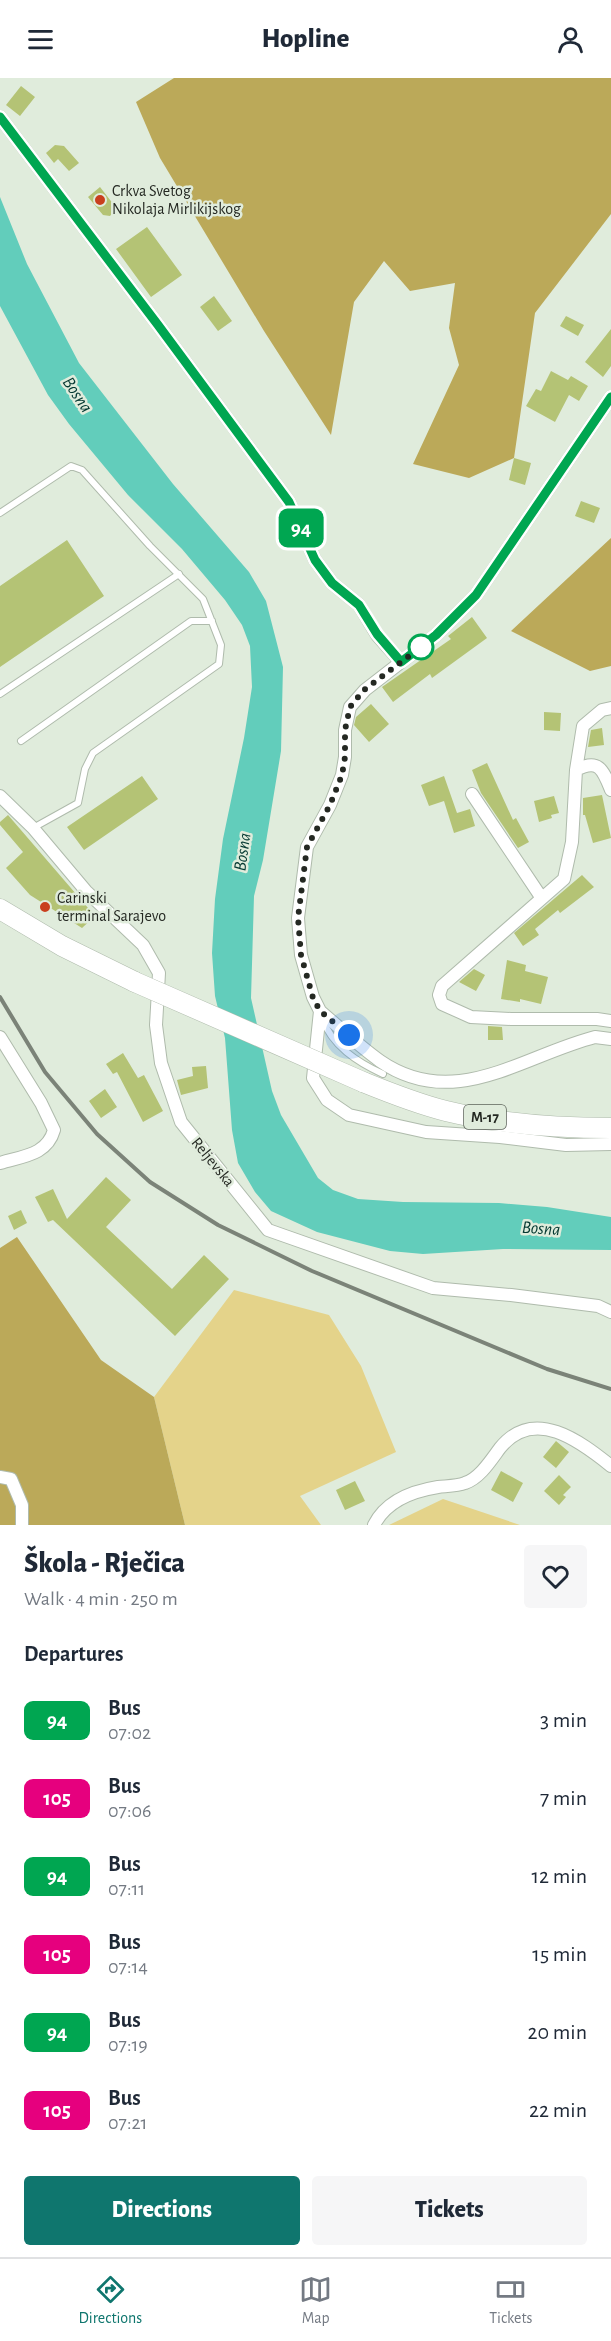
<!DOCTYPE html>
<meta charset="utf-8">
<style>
body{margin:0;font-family:"Alegreya Sans",sans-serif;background:#f6f6f7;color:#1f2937;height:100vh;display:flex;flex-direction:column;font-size:22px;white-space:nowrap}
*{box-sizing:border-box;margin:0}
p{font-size:20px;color:#747a83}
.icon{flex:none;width:33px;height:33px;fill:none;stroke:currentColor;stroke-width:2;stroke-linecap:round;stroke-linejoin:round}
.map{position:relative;height:1447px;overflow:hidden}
.details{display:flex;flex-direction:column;background:#fff;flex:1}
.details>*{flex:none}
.badge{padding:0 12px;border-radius:9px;font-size:21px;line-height:39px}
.you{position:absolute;width:30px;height:30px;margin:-15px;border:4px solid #fff;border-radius:50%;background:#1a73e8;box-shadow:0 0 0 9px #1a73e833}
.map>.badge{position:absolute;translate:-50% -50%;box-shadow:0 0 0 3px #fff}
h2{padding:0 24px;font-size:22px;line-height:54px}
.round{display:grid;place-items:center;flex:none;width:63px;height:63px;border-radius:6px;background:#f6f6f7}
.summary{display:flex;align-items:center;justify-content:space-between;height:102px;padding:0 24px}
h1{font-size:28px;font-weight:800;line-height:45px}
.cta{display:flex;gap:12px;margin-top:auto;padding:12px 24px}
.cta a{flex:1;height:69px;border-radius:6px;background:#0f766e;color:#fff;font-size:24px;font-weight:800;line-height:69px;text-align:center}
.cta a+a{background:#f6f6f7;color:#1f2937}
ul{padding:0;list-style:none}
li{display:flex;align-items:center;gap:18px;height:78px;padding:0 24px}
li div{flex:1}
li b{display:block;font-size:22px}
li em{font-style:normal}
li .badge{min-width:66px;font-weight:700;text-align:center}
header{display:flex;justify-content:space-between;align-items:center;height:78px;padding:0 24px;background:#fff;font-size:27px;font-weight:800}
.menu{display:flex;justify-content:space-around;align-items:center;height:84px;border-top:2px solid #e0e1e3;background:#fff;font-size:16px;color:#747a83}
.menu a{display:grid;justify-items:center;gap:3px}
.menu .current{color:#0f766e}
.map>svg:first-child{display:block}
</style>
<header><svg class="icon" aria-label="menu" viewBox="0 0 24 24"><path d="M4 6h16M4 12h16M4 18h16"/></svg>Hopline<svg class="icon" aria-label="person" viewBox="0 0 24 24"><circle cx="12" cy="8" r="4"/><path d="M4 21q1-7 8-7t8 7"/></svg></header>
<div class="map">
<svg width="611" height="1447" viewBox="0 0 611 1447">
<rect width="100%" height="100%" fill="#e0ecdc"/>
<path fill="#e4d38a" d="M234 1212 329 1237 361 1288 396 1374 300 1418 321 1447H185L154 1319Z
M443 1421 520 1447H389Z"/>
<path fill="#bba959" d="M174 0H611V136L535 235 514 380 469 400 413 386 459 287 449 250 455 205 410 213 384 183 354 224 331 357 264 253 160 80 136 24Z
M611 460V588L590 593 511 553Z
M17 1159 101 1282 154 1319 185 1447H0V1170Z"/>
<path fill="#62cdbb" d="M0 119 27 186 79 285 173 406 249 494 266 523 283 589 281 673 263 782 254 818 251 920 272 1013 281 1037 318 1100 333 1112 358 1121 403 1124 499 1125 547 1129 611 1139V1172L503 1171 423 1176 390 1173 317 1154 271 1133 255 1114 238 1085 232 1052 225 960 215 918 212 875 215 821 223 761 244 660 252 609 250 568 242 547 225 522 182 471 128 417 69 346 48 317 0 228Z"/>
<path fill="#b4c375" d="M21 8 35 19 20 38 6 27Z
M55 67 64 68 79 85 69 93 58 81 54 85 46 75Z
M100 109 114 127 115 132 110 138 103 137 88 119Z
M147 149 182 197 151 219 116 171Z
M214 218 232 243 218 253 200 229Z
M566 238 584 247 578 258 560 248Z
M611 251V288L603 299 585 284Z
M551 293 568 302 571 298 588 308 579 323 569 317 555 344 526 328 536 311 541 313Z
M514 380 531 385 525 407 509 402Z
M581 423 600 430 594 445 575 438Z
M67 462 104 518 0 589V508Z
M472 539 487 560 432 600 430 596 393 624 382 609 451 561 448 558Z
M371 626 389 646 369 664 354 647 356 639Z
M544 634 561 635 560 653 544 652Z
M602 650 604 667 588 669 591 652Z
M487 685 513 742 516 740 529 764 518 770 481 715 472 692Z
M142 698 158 721 84 772 67 749Z
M444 698 457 735 470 731 475 748 454 755 444 723 429 728 421 707Z
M602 717 611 760 593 765 585 737H583V720Z
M554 718 559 735 551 737 552 740 539 744 534 723Z
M8 737 95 838 82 850 30 817 6 790 23 774 0 747V744Z
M582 797 594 809 560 835 558 832 535 851 539 857 523 868 514 855Z
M507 882 526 887 525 893 548 899 541 926 520 921V924L501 921Z
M474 891 485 897 476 913 459 904Z
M488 948 502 949 503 962H488Z
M123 975 138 1000 144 997 163 1033 143 1044 117 994 113 996 106 986Z
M206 988 208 1010 181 1017 177 1002 193 998 192 989Z
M105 1011 117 1029 101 1040 89 1023Z
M106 1099 131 1122 106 1149 172 1211 204 1177 229 1201 175 1258 53 1142 48 1144 35 1119 53 1111 67 1141Z
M21 1132 27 1145 14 1152 8 1138Z
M556 1363 569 1374 556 1390 543 1379Z
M501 1393 523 1405 513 1424 491 1412Z
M559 1397 571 1409 563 1417 566 1419 559 1427 544 1413Z
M355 1403 365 1423 345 1432 336 1412Z"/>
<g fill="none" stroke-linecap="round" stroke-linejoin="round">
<defs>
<path id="lane" d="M0 435 71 388 82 392 150 468 203 521 221 567 219 586 93 675 85 691 78 725 33 750
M0 616 179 496
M21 663 191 543H212
M322 940C332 968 357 984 383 996"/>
<path id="street" d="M0 39 158 247 289 424 315 482 332 505 359 527 377 557 401 584
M611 319 476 517 436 557 365 612 350 629 345 652V679L342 697 330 727 307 769 298 840 301 877 313 919 320 933 313 1000 327 1022 349 1037 426 1054 500 1059 566 1067 611 1066
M611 630 602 632 583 648 576 692 572 764 564 801 442 908 439 917 442 926 471 939 511 941H597L611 943
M576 692C599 680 603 692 611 712
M472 716 541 819
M0 718 33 750 86 813 143 867 159 895 156 947 161 985 181 1044 268 1152 433 1210 511 1217 598 1228 611 1234
M320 933C340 950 359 968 380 983 454 1034 522 978 595 959L611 961
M0 959 41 1025 54 1052C47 1077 23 1078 0 1085
M0 1399 11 1401 22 1427V1447
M374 1447C386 1423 413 1413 438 1409 447 1408 457 1408 465 1405 480 1400 491 1382 500 1370 534 1328 580 1363 611 1388"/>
<path id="primary" d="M0 831 62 868 135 904
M363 1004C390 1015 418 1026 446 1033 499 1046 557 1050 611 1050"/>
</defs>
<use href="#lane" stroke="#afbbac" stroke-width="8"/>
<use href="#street" stroke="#afbbac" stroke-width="14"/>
<use href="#primary" stroke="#afbbac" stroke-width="21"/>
<use href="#lane" stroke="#fff" stroke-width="6"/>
<use href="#street" stroke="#fff" stroke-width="12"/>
<use href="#primary" stroke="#fff" stroke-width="20"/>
<path stroke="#7b8378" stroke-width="4" d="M0 919 45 994 97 1056 150 1104 218 1147 312 1193 547 1291 611 1311"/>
<defs>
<path id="primary-bridge" d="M135 904 363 1004"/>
</defs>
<use href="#primary-bridge" stroke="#afbbac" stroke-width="21" stroke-linecap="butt"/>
<use href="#primary-bridge" stroke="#fff" stroke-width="20"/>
</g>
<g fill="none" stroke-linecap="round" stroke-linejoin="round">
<defs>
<path id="line" d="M0 39 158 247 289 424 315 482 332 505 359 527 377 556 401 584 436 557 476 517 611 319"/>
</defs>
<use href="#line" stroke="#fff" stroke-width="14"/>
<use href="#line" stroke="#00a651" stroke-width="9"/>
<path stroke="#242822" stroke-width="6" stroke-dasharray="0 10.8" d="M349 957 320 933 313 920 301 877 298 840 307 769 330 727 342 697 345 679V652L350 629 364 612 421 569"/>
</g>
<g fill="#c93f1e" stroke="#e0ecdc" stroke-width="2">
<circle cx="100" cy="122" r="6"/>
<circle cx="45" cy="829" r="6"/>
</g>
<circle fill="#fff" stroke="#00a651" stroke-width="3" cx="421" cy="569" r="12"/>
<g text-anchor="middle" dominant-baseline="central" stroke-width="5" stroke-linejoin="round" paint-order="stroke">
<rect fill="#e0ecdc" stroke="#5c635a" stroke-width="1.5" x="464" y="1027" width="42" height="24" rx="4.5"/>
<g font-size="15" font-weight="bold" fill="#242822">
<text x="485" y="1039">M-17</text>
</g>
<g font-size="16" fill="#242822" stroke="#e0ecdc" text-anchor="start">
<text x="112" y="113">Crkva Svetog<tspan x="112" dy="18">Nikolaja Mirlikijskog</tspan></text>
<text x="57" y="820">Carinski<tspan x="57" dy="18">terminal Sarajevo</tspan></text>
</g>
<g font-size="16" fill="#242822" stroke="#e0ecdc">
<text transform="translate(213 1084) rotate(51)">Reljevska</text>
</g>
<g font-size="18" font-style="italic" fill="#053932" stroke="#e0ecdc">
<text transform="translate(77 317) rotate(56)">Bosna</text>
<text transform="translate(243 774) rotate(-82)">Bosna</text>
<text transform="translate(541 1151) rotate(4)">Bosna</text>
</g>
</g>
</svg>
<div class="you" style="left:349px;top:957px"></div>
<b class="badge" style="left:301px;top:450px;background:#00a651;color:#fff">94</b>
</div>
<section class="details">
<div class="summary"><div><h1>Škola - Rječica</h1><p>Walk · 4 min · 250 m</p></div><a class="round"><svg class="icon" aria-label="heart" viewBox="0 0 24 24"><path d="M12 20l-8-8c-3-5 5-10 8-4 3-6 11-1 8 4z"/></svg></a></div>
<h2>Departures</h2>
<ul>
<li><span class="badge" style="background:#00a651;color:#fff">94</span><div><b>Bus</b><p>07:02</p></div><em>3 min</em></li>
<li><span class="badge" style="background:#e6007e;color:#fff">105</span><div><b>Bus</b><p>07:06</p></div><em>7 min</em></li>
<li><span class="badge" style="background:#00a651;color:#fff">94</span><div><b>Bus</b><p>07:11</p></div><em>12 min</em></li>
<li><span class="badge" style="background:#e6007e;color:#fff">105</span><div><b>Bus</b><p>07:14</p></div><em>15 min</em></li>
<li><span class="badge" style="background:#00a651;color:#fff">94</span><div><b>Bus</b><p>07:19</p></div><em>20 min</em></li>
<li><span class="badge" style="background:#e6007e;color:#fff">105</span><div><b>Bus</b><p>07:21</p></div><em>22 min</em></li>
</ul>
<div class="cta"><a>Directions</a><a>Tickets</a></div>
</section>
<nav class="menu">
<a class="current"><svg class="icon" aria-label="directions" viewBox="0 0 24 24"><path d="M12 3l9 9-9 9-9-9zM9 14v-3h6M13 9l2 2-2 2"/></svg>Directions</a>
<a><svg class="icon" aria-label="map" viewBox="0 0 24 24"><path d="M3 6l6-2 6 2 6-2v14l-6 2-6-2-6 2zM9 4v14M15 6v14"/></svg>Map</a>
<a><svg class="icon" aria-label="tickets" viewBox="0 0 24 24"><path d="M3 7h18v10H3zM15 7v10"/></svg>Tickets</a>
</nav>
